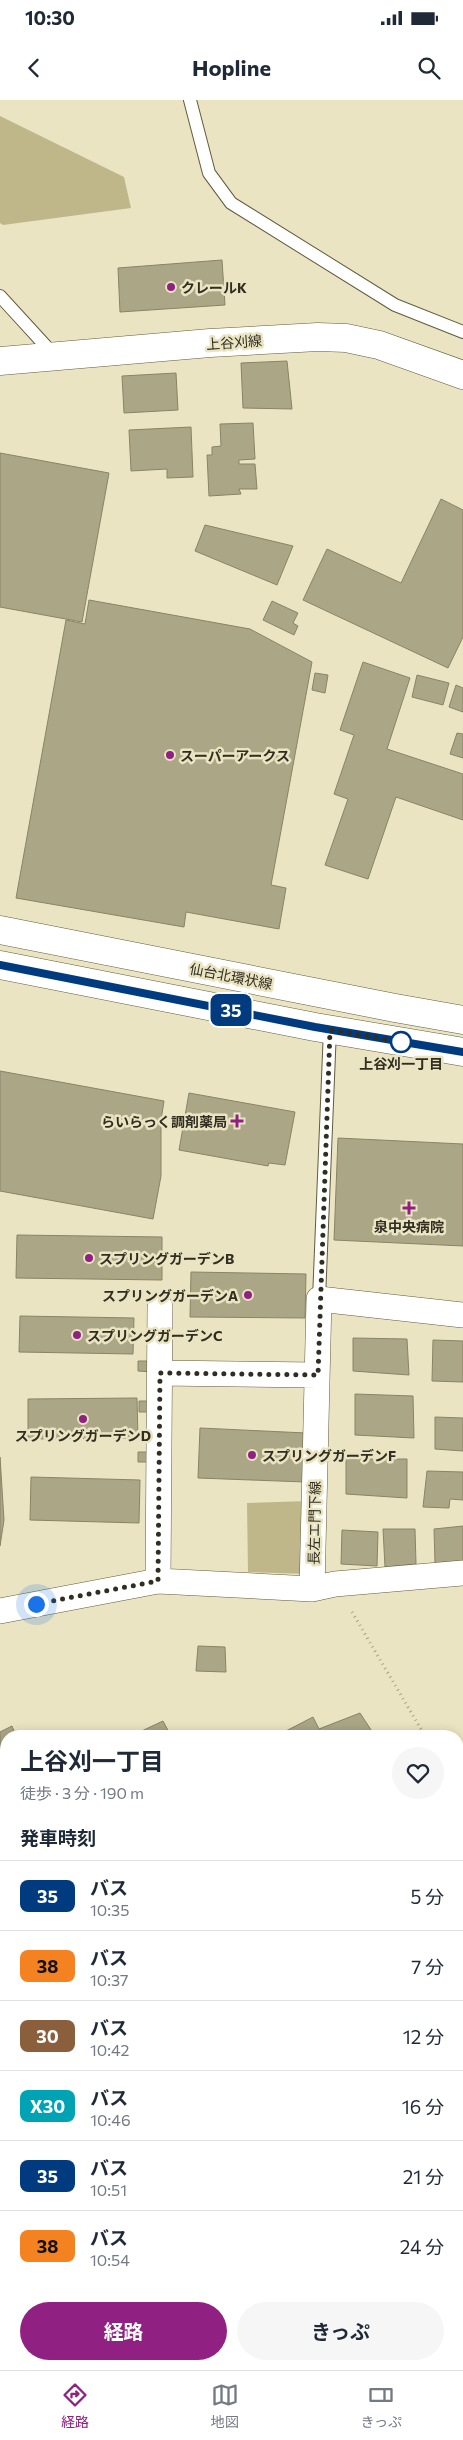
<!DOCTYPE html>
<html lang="ja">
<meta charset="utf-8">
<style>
body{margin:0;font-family:Commissioner,"Noto Sans JP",sans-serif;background:#f6f6f7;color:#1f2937;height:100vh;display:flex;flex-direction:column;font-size:19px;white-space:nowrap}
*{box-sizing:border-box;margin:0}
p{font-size:16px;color:#747a83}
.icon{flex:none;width:28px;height:28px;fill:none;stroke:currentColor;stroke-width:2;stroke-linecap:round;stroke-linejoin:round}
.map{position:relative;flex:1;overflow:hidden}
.details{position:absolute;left:0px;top:1630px;width:464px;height:640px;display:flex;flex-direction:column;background:#fff;border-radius:20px 20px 0 0;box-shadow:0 2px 12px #0003}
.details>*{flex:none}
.badge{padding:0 10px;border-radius:8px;font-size:18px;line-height:32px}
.you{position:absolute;width:25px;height:25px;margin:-12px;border:4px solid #fff;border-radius:50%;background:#1a73e8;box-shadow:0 0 0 8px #1a73e833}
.map>.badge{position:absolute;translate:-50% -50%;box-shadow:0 0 0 2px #fff}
h2{padding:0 20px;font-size:19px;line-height:45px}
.round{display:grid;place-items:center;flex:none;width:52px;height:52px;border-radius:26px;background:#f6f6f7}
.headline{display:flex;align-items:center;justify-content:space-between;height:85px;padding:0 20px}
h1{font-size:24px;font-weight:700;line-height:38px}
.primary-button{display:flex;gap:10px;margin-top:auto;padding:10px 20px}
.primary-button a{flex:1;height:58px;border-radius:30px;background:#902183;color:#fff;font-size:20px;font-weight:700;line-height:58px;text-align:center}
.primary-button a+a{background:#f6f6f7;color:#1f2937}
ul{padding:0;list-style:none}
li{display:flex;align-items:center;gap:15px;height:70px;padding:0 20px;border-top:1px solid #e0e1e3}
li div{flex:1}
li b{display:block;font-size:19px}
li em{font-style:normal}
li .badge{min-width:55px;font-weight:700;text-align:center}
.status{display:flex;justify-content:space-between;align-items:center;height:35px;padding:0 25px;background:#fff;direction:ltr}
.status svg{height:14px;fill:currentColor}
header{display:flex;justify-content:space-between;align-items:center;height:65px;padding:0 20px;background:#fff;font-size:22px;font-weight:700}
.tabs{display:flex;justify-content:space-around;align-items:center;height:70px;border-top:1px solid #e0e1e3;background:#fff;font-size:14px;color:#747a83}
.tabs a{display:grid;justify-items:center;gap:2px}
.tabs .active{color:#902183}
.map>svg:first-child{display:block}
</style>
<div class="status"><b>10:30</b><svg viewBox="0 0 49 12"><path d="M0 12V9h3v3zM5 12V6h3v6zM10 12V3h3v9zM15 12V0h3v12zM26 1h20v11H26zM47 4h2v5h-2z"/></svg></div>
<header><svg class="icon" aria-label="back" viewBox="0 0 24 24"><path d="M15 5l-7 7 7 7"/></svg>Hopline<svg class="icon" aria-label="search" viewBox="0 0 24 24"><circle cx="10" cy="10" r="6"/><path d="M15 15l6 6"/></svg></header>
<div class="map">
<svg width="463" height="2270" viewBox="0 0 463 2270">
<rect width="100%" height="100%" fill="#eae4c2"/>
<path fill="#bfb789" d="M0 16 124 77 131 108 3 125 0 123Z
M309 1401 307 1474 248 1472 247 1403Z"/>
<path fill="#aba686" stroke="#8a8466" d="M222 160 225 205 120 212 118 168Z
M287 261 292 309 243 308 241 263Z
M176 273 178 310 124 313 122 276Z
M253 323 255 359 239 360V364H255L257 389H239L241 394 209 396 207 355H212V347L221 346 220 324Z
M191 327 193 377 167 378V369L131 371 129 330Z
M0 353 109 373 82 522 0 507Z
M441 399 463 410V537L448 568 303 500 327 449 401 483Z
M205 425 293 446 277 485 195 451Z
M89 500 250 529 312 562 271 785 286 788 279 829 186 812 184 827 16 798 66 520 85 524Z
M272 501 298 513 293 523 298 526 294 535 263 520Z
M363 562 410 578 387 649 463 674V720L396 697 368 779 325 765 348 699 334 694 354 635 340 630Z
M315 573 328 575 325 593 312 590Z
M417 575 449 583 443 605 412 597Z
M456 585 463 588V612L449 607Z
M457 633 463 634V658L450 654Z
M0 971 164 1001 161 1020V1076L153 1119 0 1091Z
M189 993 295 1012 285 1065 269 1063 268 1066 179 1050Z
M338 1038 463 1044V1146L334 1140Z
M17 1135 162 1137V1180L16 1178Z
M191 1172 306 1174 305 1218 190 1217Z
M20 1216 134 1218 133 1254 19 1252Z
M353 1238 407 1239 409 1275 353 1271Z
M433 1240 463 1241V1282L432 1281Z
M138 1261H153V1272L138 1271Z
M355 1294 413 1296 414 1338 355 1335Z
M137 1298 138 1338 28 1339V1299Z
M139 1301H154V1312H139Z
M435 1317 463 1318V1351L435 1349Z
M200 1328 306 1333 305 1382 198 1378Z
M138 1352H152L151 1362H138Z
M0 1357 4 1420 0 1446Z
M346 1359H407V1398L346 1394Z
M427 1371 463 1372V1400L450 1399 449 1408 423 1407Z
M31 1377 140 1380 139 1423 30 1420Z
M463 1426V1461L435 1463 434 1429Z
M383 1429H415L416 1464 385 1467Z
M342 1430 378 1432 377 1466 341 1464Z
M198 1546 225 1547 226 1572 196 1571Z
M360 1613 375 1636H286L284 1632 313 1617 319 1629Z
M163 1621 171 1636H131Z
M12 1626 16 1636H6V1667L0 1670V1632Z
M458 1715 463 1725V1739L458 1742Z
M463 1749V1792L458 1795V1752Z
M6 1818V1865L0 1869V1821Z
M459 1891 463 1898V1937L458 1940Z
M0 1951 6 1963V1978L0 1981Z
M463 1971V2014L458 2018V1975Z
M6 2117V2179L0 2183V2121Z
M463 2243V2270H424L433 2264H458V2247Z
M22 2264H53L43 2270H26Z
M244 2264H300L304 2270H243L241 2266Z"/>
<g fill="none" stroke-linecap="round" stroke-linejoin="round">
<defs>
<path id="lane" d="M190 0 209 73 231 103 395 205 463 232
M0 196 54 255
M319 1199 330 929"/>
<path id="street" d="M463 1215 319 1199 312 1489 335 1484 463 1473
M160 1273 317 1275
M158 1481 160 1207
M0 1511 158 1481 312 1489
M458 1690 463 1699
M0 1710 6 1707
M458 1874 463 1871
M0 1893 6 1905
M0 2059 6 2055
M458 2067 463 2064"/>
<path id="secondary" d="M0 261 210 243 318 237 346 238 379 245 463 275"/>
<path id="primary" d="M0 830 395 908 463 920
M0 865 315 927 463 952"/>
</defs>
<use href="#lane" stroke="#615c3e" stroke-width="14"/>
<use href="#street" stroke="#615c3e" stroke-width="26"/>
<use href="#secondary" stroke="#615c3e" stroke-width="29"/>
<use href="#primary" stroke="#615c3e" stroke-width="29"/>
<path stroke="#a7a288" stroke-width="3" stroke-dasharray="1 4" stroke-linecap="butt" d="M352 1512 425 1636"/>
<use href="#lane" stroke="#fff" stroke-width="12"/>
<use href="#street" stroke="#fff" stroke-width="25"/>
<use href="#secondary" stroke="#fff" stroke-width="28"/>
<use href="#primary" stroke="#fff" stroke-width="28"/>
</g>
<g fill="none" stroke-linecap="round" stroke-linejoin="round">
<defs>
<path id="line" d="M0 865 315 927 463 952"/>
</defs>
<use href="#line" stroke="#fff" stroke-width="11"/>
<use href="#line" stroke="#003b80" stroke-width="8"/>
<path stroke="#302d21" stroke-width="5" stroke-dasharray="0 9" d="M36 1504 158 1481 160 1273 318 1275 330 930 406 943 401 942"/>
</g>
<g fill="#902183" stroke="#eae4c2" stroke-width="2">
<circle cx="171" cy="187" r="5"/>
<circle cx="170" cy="655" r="5"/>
<path d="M234.5 1013.5h5v5h5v5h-5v5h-5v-5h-5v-5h5z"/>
<path d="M406.5 1100.5h5v5h5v5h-5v5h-5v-5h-5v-5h5z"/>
<circle cx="89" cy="1158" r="5"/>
<circle cx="248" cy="1195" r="5"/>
<circle cx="77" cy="1235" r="5"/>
<circle cx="83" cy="1319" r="5"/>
<circle cx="252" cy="1355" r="5"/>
</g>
<circle fill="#fff" stroke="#003b80" stroke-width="2.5" cx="401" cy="942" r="10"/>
<g text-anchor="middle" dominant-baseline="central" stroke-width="5" stroke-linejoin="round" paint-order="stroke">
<g font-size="14" font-weight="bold" fill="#302d21" stroke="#eae4c2" text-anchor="start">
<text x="181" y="187">クレールK</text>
<text x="180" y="655">スーパーアークス</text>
<text x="227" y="1021" text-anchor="end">らいらっく調剤薬局</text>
<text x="409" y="1126" text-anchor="middle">泉中央病院</text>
<text x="99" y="1158">スプリングガーデンB</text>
<text x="238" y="1195" text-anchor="end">スプリングガーデンA</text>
<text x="87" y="1235">スプリングガーデンC</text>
<text x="83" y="1335" text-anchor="middle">スプリングガーデンD</text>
<text x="262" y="1355">スプリングガーデンF</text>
</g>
<g font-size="14" fill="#302d21" stroke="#eae4c2">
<text transform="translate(234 242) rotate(-4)">上谷刈線</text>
<text transform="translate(231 876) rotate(11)">仙台北環状線</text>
<text transform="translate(314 1423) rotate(-89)">長左エ門下線</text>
</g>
<g font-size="14" font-weight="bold" fill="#302d21" stroke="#eae4c2">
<text x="401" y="963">上谷刈一丁目</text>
</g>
</g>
</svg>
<div class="you" style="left:36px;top:1504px"></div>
<b class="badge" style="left:231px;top:910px;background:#003b80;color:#fff">35</b>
<section class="details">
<div class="headline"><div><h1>上谷刈一丁目</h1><p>徒歩 · 3 分 · 190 m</p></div><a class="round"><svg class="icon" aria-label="heart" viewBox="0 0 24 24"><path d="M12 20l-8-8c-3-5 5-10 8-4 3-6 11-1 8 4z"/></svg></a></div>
<h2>発車時刻</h2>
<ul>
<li><span class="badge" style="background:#003b80;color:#fff">35</span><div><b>バス</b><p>10:35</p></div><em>5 分</em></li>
<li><span class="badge" style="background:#f58220;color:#111">38</span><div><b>バス</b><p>10:37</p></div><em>7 分</em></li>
<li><span class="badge" style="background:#8b5e3c;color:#fff">30</span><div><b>バス</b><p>10:42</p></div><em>12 分</em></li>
<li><span class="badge" style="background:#00a3b4;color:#fff">X30</span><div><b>バス</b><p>10:46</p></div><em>16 分</em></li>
<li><span class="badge" style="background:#003b80;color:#fff">35</span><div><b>バス</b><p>10:51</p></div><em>21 分</em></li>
<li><span class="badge" style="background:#f58220;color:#111">38</span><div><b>バス</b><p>10:54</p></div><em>24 分</em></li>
</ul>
<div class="primary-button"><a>経路</a><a>きっぷ</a></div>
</section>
</div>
<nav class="tabs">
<a class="active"><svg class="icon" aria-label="directions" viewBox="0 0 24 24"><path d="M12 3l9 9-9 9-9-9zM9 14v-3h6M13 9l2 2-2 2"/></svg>経路</a>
<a><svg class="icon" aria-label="map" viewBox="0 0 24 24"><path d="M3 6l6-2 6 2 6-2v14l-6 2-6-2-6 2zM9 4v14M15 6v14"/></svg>地図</a>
<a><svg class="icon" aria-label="tickets" viewBox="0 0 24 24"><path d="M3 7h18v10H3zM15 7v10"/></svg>きっぷ</a>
</nav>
